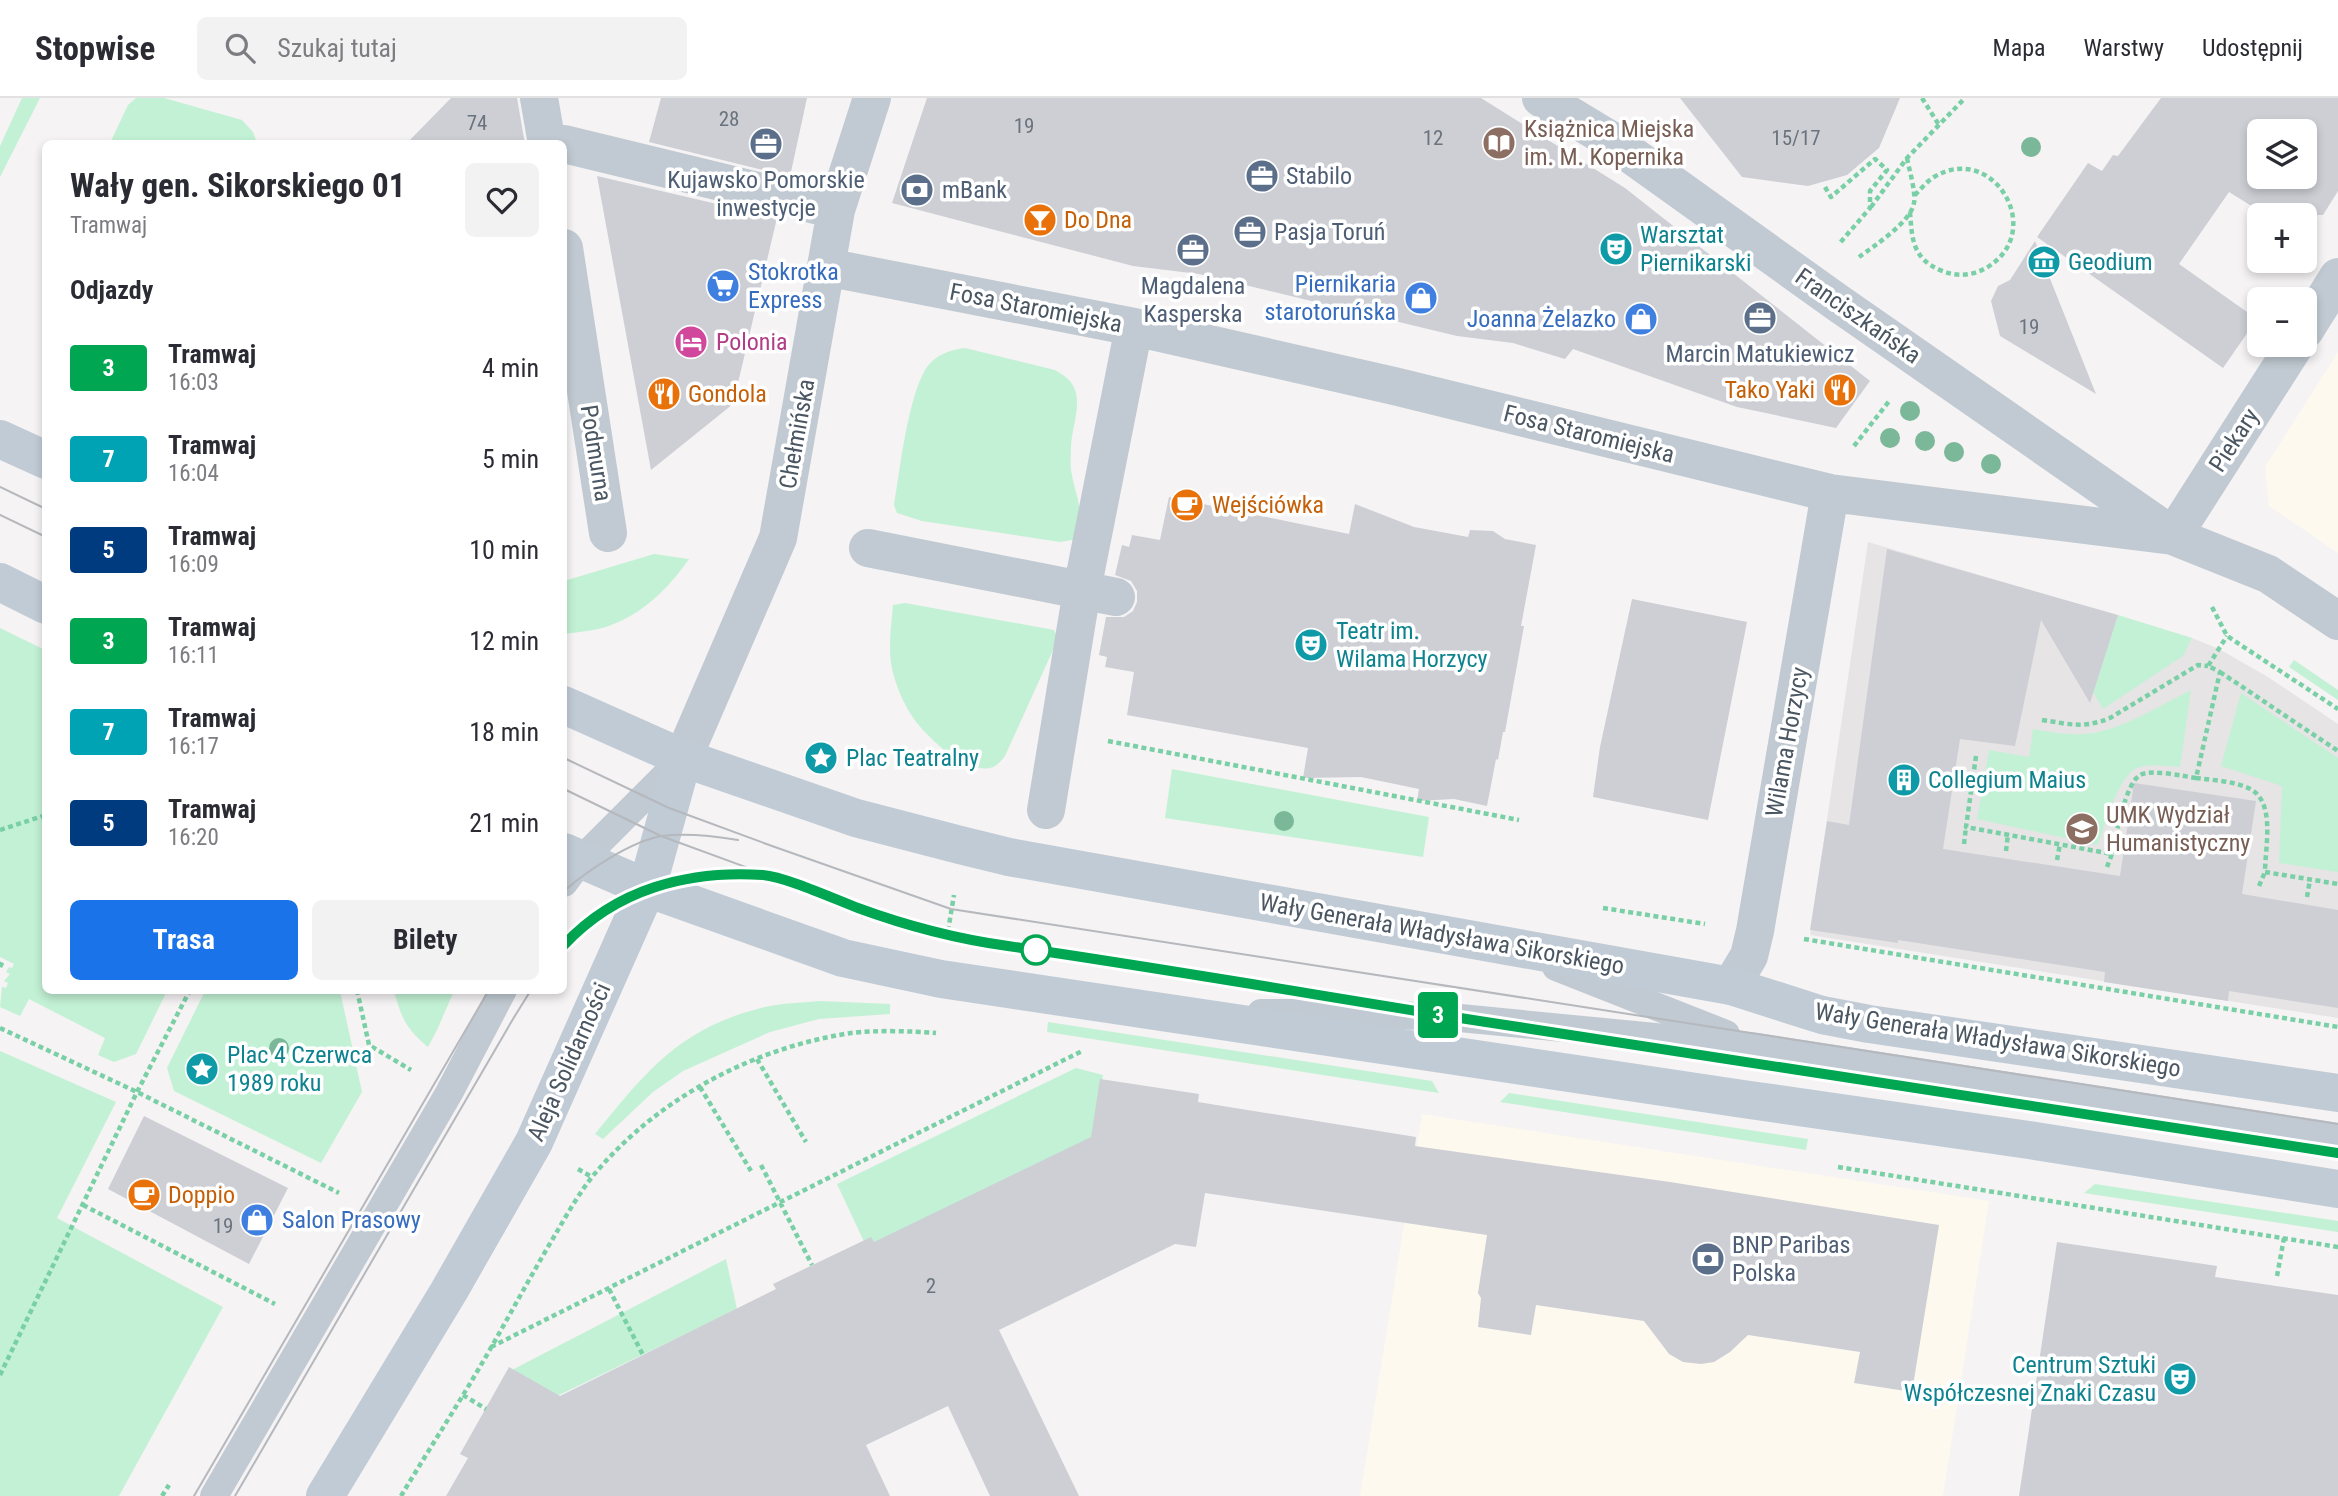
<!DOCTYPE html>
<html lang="pl">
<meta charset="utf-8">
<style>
body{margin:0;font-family:"Roboto Condensed",sans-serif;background:#f2f2f3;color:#2b2b33;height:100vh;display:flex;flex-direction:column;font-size:26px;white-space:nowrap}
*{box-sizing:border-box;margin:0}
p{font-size:23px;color:#7c7c81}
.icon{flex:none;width:38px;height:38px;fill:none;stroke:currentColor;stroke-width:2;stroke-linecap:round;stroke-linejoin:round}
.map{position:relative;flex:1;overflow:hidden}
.sheet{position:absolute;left:42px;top:42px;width:525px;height:854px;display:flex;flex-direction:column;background:#fff;border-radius:10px;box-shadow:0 4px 10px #0003}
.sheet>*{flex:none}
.badge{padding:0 14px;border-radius:5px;font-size:24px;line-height:46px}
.controls{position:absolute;left:2247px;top:21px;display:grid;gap:14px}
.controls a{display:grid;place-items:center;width:70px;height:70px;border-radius:10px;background:#fff;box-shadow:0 4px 10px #0003;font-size:35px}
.map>.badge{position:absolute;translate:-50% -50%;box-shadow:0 0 0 4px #fff}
h2{padding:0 28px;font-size:26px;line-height:63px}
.round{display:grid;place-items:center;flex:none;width:74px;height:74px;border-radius:10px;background:#f2f2f3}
.head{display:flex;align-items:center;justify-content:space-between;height:119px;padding:0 28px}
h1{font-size:33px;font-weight:700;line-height:52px}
.button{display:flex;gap:14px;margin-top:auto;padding:14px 28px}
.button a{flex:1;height:80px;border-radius:10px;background:#1a73e8;color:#fff;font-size:28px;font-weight:700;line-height:80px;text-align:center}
.button a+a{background:#f2f2f3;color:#2b2b33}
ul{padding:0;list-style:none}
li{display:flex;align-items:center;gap:21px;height:91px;padding:0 28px}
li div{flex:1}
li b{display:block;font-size:26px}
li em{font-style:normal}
li .badge{min-width:77px;font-weight:700;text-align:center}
header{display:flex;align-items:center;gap:42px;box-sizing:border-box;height:98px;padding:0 35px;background:#fff;border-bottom:2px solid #e1e1e2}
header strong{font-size:33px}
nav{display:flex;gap:38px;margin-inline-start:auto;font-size:24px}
.search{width:490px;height:63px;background:#f2f2f3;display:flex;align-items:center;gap:18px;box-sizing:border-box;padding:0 24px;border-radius:10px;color:#7c7c81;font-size:26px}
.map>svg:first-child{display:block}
</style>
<header>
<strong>Stopwise</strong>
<div class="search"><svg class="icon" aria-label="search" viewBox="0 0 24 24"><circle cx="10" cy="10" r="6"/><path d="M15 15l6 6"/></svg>Szukaj tutaj</div>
<nav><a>Mapa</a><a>Warstwy</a><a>Udostępnij</a></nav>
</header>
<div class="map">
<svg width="2338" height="1398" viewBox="0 0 2338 1398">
<rect width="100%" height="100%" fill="#f5f3f3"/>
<path fill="#fdf9ef" d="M2338 254V455L2269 408 2265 369Z
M1422 1016 1989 1103 1943 1398H1360Z"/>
<path fill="#e6e4e5" d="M1868 444 2192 540 2219 551 2268 579 2338 626V920L1810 837Z"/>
<path fill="#c3f1d5" d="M22 0H40L0 79V48Z
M136 0H164L242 22 253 34 257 45H110L128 7Z
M965 250 1055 272C1065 278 1073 283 1076 295 1080 313 1071 332 1071 350 1071 357 1070 364 1071 372 1074 395 1087 418 1078 441L1060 444 922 423 897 415 894 407C900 372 908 297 927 269 937 256 950 252 965 250Z
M654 456 689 461C668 491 642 517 606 529 593 533 577 534 564 536V483Z
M905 505 1054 532 1058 541 1005 658C1002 662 998 667 993 669 968 679 927 639 914 621 904 607 896 588 892 571 888 550 891 528 893 507Z
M2118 517 2192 540 2183 558 2103 611 2093 594Z
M0 530 45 552 46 892 167 893 136 956 114 964 98 957 105 940 29 901 20 918 0 909 2 889 6 890 8 885 4 883 10 876 6 874 9 869 12 870 14 866 0 859Z
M2294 562 2338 592V602L2289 569Z
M2191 592 2180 669C2167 668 2150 665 2137 670 2118 678 2105 728 2098 747L1977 721 1989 652 2029 659 2033 631C2050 634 2066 637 2083 636 2118 635 2160 607 2191 592Z
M2241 595 2338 660V774L2279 765 2282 688 2221 668Z
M1172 671 1429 719 1423 759 1165 720Z
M205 893H340L362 994 321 1065 174 993 167 970Z
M394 893H454L437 932 428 949C406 931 401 919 394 893Z
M819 903 890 906V916L819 921 770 934 683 973 653 994 603 1041 595 1036C647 972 681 929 765 909 782 905 801 905 819 903Z
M1048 924 1432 983 1439 995 1047 934Z
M0 953 116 1004 57 1120 223 1209 119 1398H0Z
M1076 970 1103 977 1094 1041 867 1150 837 1086Z
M1509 995 1808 1041 1806 1052 1500 1004Z
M2095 1086 2338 1123V1134L2084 1095Z
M726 1161 737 1211 557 1298 510 1273Z"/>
<path fill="#cdcfd5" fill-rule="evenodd" d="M451 0H517L525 46H406Z
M661 0H807L791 74H788L787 78 649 44Z
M927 0H1481L1625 90 1870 283 1836 330 1737 309 1573 251 1565 261 1513 245 1457 238 1199 176 1133 168 892 105Z
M1680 0H1900L1879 50 1847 77 1808 88 1742 79Z
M2161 0H2338V93L2323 117H2266L2229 94 2179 166 2257 221 2223 270 2037 139 2088 65 2102 73 2113 57 2118 58ZM2259 33H2305V79H2259Z
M597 78 777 120 733 306 651 372Z
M2035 143 2096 296 2000 238 1991 203 1998 188 2010 182Z
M1169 399 1349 436 1355 406 1414 429 1468 439 1470 432 1493 433 1505 441 1536 447 1521 528H1524L1505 634H1503L1498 662 1496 661 1487 708 1454 701 1417 703 1419 691 1361 679 1303 680 1308 650 1127 617 1134 574 1105 569 1107 559 1099 557 1106 519H1124L1133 513 1137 504V493L1131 483 1115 477 1122 447 1129 449 1132 437 1160 442Z
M1887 451 2118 517 2090 605 2041 522 2015 648 1960 641 1943 751 2120 778 2134 685 2256 703 2242 796 2338 812V910L2229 893 2228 903 2104 884 2105 874 1898 842V845L1810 832 1827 723 1849 727Z
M1632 501 1747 524 1708 722 1593 699 1600 649Z
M1100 981 1199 996 1198 1004 1416 1039 1415 1048 1670 1084 1939 1127 1912 1294 1854 1285 1860 1254 1748 1237 1730 1254 1714 1264 1701 1266 1683 1264 1669 1256 1644 1223 1536 1207 1531 1237 1478 1229 1481 1200 1478 1195 1487 1137 1205 1095 1196 1149 1175 1146 999 1232 1079 1398H990L948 1308 866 1347 890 1398H446L468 1360 460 1356 509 1269 560 1298 776 1191 773 1186 871 1139 874 1144 1091 1039Z
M144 1018 288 1090 249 1166 108 1091Z
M2057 1144 2217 1168 2215 1179 2338 1197V1398H2019Z"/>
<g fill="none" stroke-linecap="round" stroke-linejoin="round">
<path stroke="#7ad0a6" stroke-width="4.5" stroke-dasharray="5 3.5" stroke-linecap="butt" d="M1922 0 1939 27
M1825 89 1831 99 1875 61 1887 72 1870 93V110L1839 146
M1871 109 1907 60 1965 0
M1910 114C1912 140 1912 160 1940 172 1955 179 1972 178 1986 170 2048 134 1993 43 1934 79 1926 84 1920 92 1914 98
M1859 159C1874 148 1911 124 1914 105 1916 94 1909 71 1907 60
M1854 348 1890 302
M2212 509 2227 538 2338 611
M2220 574 2338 653
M2042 622C2070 626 2083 631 2110 620L2198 567 2208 568
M1108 643 1519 722
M1976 658 1966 729 2112 756C2116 738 2125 686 2140 677 2151 671 2183 678 2196 680L2220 574 2208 568 2227 538
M2196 680C2212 682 2231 683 2246 689 2277 700 2265 748 2265 774L2338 786
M0 732 46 717
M1964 746 1966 729
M2006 753 2008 736
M2057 762 2060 746
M2107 769 2112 756
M2259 788 2265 774
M2307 799 2310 782
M1603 810 1705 826
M948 833 954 797
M1804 841 2338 929
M0 869 3 863
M357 892 369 947 411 972
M0 930 137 994 339 1095
M757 961 806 1044
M700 989 751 1073
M761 1067 812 1167
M1838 1069 2338 1149
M578 1071 592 1079
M83 1107 275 1206
M2277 1178 2284 1140
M609 1191 643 1257
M491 1249 1082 953
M0 1277 137 994 190 892
M463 1297 486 1311
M162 1398 169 1387
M401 1398C431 1348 463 1299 492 1248 513 1211 533 1174 555 1137 566 1118 578 1097 592 1079 656 1001 752 950 851 935 875 932 912 933 936 935"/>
<path stroke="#c1cad2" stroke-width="28" d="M564 785 581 762 681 662
M1556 869 1726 936
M1261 915H1355L1460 920 1758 949 2338 1039
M214 1398 449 995 503 892"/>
<path stroke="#c1cad2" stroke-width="38" d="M539 0 547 46
M1541 0 1609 41 1838 205 2169 435
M564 46 836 112
M564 150 608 435
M826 169 1134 229 1394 288 1830 395 2173 438 2268 476 2338 523
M2305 232 2338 179
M2173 438 2295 247
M868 450 1116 499
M683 660 778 440 836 112 872 0
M1046 712 1082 492 1134 229
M1731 888 1749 858 1755 833 1830 395"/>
<path stroke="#c1cbd6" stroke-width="38" d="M0 341 46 362
M0 484 46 507
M564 607 683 660 856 720 960 747 1009 759 1731 888 1822 917 1869 926 2338 995
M564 754 647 790 843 860 941 881 1743 1001 2029 1042 2338 1091
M325 1398 449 1193 534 1044 647 790 683 660"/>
<path stroke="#b5b8bd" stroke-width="2" d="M0 389 46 411
M0 417 46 439
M564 660 669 710 772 748 951 811 2338 1026
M564 691 661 738 863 812 909 827 948 837 1000 847 1129 865 1460 920 2338 1055
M564 793C587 773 631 743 662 738 686 735 714 738 738 742
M564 847C600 808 650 785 703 777 721 775 740 777 758 777
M194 1398 489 892
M235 1398 513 921 531 892"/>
</g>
<g fill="#7bb799">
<circle cx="2031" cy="49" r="10"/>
<circle cx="1910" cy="313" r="10"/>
<circle cx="1890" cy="340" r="10"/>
<circle cx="1925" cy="343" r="10"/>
<circle cx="1954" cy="354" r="10"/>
<circle cx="1991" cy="366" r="10"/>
<circle cx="1284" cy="723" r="10"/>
<circle cx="279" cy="950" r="10"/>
</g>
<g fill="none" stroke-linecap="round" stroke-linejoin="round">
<defs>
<path id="line" d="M564 847C616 791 688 772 763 777 786 779 834 801 858 810 907 828 957 841 1008 848 1160 870 1310 896 1460 920 1753 967 2046 1010 2338 1055"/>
</defs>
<use href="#line" stroke="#fff" stroke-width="16"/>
<use href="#line" stroke="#00a651" stroke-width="10"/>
</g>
<defs>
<symbol id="library-disc" viewBox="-11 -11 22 22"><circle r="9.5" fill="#8d6e63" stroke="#fff"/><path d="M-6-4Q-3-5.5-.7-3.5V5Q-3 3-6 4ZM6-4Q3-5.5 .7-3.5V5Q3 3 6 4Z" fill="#fff"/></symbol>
<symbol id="office-disc" viewBox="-11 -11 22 22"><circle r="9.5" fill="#5c6f8a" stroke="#fff"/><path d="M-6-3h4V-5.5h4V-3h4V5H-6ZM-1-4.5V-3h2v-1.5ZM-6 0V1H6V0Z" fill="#fff"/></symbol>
<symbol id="bank-disc" viewBox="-11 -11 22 22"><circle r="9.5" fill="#5c6f8a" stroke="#fff"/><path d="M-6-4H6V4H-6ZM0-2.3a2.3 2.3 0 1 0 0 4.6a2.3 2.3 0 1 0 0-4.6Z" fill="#fff"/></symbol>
<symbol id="bar-disc" viewBox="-11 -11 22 22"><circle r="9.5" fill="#e8710a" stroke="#fff"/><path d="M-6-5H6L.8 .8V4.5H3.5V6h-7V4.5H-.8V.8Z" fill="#fff"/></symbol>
<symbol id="theatre-disc" viewBox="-11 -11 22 22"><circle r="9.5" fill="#0f9aa8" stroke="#fff"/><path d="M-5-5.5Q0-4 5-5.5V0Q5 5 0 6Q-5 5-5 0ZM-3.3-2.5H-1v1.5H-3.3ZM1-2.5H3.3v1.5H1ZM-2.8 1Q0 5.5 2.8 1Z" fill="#fff"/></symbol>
<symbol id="museum-disc" viewBox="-11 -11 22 22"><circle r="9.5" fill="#0f9aa8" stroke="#fff"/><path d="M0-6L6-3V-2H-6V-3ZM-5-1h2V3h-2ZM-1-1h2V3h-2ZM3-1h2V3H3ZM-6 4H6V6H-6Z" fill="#fff"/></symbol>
<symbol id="supermarket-disc" viewBox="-11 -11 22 22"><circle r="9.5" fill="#3f7fe0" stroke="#fff"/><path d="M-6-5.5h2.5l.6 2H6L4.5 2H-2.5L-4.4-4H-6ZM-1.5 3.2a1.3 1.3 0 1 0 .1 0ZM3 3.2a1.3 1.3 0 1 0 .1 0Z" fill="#fff"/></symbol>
<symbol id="shop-disc" viewBox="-11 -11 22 22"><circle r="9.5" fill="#3f7fe0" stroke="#fff"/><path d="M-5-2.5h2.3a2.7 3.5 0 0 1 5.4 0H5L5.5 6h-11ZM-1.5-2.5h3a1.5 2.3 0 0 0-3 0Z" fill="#fff"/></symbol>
<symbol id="hotel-disc" viewBox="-11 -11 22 22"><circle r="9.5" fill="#d1479c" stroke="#fff"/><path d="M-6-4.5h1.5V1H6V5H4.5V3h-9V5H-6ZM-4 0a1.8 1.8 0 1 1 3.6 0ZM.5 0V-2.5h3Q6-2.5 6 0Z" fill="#fff"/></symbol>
<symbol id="restaurant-disc" viewBox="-11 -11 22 22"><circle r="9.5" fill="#e8710a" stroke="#fff"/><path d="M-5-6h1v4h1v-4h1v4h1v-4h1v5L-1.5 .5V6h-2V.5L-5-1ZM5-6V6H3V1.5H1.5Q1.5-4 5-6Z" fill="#fff"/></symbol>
<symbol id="cafe-disc" viewBox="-11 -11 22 22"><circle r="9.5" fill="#e8710a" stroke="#fff"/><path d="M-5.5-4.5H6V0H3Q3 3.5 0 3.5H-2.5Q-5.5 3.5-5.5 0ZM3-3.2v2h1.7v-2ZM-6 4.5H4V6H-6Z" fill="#fff"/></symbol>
<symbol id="sight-disc" viewBox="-11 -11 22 22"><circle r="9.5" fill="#0f9aa8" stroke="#fff"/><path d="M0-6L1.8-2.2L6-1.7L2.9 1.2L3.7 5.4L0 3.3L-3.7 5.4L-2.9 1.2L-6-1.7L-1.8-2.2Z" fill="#fff"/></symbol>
<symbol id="building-disc" viewBox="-11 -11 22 22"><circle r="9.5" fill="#0f9aa8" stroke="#fff"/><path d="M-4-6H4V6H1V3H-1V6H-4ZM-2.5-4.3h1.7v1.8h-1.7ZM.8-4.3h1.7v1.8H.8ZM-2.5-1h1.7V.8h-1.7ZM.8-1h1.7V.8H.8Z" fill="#fff"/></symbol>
<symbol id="university-disc" viewBox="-11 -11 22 22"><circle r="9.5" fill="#8d6e63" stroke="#fff"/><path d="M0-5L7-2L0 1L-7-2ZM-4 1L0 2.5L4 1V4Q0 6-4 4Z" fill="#fff"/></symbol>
</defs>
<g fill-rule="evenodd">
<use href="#library-disc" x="1480" y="26" width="38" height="38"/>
<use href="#office-disc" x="747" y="27" width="38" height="38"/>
<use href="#office-disc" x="1243" y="59" width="38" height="38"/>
<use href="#bank-disc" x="898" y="73" width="38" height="38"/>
<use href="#bar-disc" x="1021" y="103" width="38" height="38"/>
<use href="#office-disc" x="1231" y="115" width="38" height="38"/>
<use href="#theatre-disc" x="1597" y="132" width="38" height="38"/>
<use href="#office-disc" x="1174" y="133" width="38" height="38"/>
<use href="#museum-disc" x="2025" y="145" width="38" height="38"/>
<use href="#supermarket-disc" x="704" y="169" width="38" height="38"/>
<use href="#shop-disc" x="1402" y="181" width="38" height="38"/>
<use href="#office-disc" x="1741" y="201" width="38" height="38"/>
<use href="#shop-disc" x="1622" y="202" width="38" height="38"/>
<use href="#hotel-disc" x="672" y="225" width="38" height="38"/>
<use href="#restaurant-disc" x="1821" y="273" width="38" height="38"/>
<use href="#restaurant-disc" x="645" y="277" width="38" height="38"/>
<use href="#cafe-disc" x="1168" y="388" width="38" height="38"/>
<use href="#theatre-disc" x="1292" y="528" width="38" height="38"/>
<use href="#sight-disc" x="802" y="641" width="38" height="38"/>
<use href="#building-disc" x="1885" y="663" width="38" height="38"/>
<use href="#university-disc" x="2063" y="712" width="38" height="38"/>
<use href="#sight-disc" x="183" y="952" width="38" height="38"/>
<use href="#cafe-disc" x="125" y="1078" width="38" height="38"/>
<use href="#shop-disc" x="238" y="1103" width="38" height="38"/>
<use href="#bank-disc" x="1689" y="1142" width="38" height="38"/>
<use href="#theatre-disc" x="2161" y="1262" width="38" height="38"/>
</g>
<circle fill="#fff" stroke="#00a651" stroke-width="3.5" cx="1036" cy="852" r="14"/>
<g text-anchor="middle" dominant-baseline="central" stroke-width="7" stroke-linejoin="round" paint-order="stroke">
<g font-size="21" fill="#6b747e">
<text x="729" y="21">28</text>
<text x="477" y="25">74</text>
<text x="1024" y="28">19</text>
<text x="1433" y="40">12</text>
<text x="1796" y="40">15/17</text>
<text x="2029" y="229">19</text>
<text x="223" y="1128">19</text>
<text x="931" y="1188">2</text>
</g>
<g font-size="24" fill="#785e54" stroke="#fff" text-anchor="start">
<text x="1524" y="31">Książnica Miejska<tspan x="1524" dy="28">im. M. Kopernika</tspan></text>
<text x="2106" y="717">UMK Wydział<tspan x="2106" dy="28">Humanistyczny</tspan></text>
</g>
<g font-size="24" fill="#4e5e75" stroke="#fff" text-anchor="start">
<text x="1286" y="78">Stabilo</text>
<text x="766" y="82" text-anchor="middle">Kujawsko Pomorskie<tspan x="766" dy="28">inwestycje</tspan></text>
<text x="942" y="92">mBank</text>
<text x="1274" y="134">Pasja Toruń</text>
<text x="1193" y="188" text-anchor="middle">Magdalena<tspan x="1193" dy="28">Kasperska</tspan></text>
<text x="1760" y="256" text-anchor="middle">Marcin Matukiewicz</text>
<text x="1732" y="1147">BNP Paribas<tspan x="1732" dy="28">Polska</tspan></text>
</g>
<g font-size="24" fill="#c56008" stroke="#fff" text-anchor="start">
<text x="1064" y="122">Do Dna</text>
<text x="1815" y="292" text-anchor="end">Tako Yaki</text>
<text x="688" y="296">Gondola</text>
<text x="1212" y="407">Wejściówka</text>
<text x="168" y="1097">Doppio</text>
</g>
<g font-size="24" fill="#0d838f" stroke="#fff" text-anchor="start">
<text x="1640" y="137">Warsztat<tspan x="1640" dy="28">Piernikarski</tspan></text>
<text x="2068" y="164">Geodium</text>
<text x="1336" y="533">Teatr im.<tspan x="1336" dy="28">Wilama Horzycy</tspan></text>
<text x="846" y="660">Plac Teatralny</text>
<text x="1928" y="682">Collegium Maius</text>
<text x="227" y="957">Plac 4 Czerwca<tspan x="227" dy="28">1989 roku</tspan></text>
<text x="2156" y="1267" text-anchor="end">Centrum Sztuki<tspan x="2156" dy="28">Współczesnej Znaki Czasu</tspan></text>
</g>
<g font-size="24" fill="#366cbe" stroke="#fff" text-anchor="start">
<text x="748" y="174">Stokrotka<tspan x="748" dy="28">Express</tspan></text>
<text x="1396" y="186" text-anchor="end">Piernikaria<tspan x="1396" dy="28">starotoruńska</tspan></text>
<text x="1616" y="221" text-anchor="end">Joanna Żelazko</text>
<text x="282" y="1122">Salon Prasowy</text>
</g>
<g font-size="24" fill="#4a5661" stroke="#fff">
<text transform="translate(1036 210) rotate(11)">Fosa Staromiejska</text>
<text transform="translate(1858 218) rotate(35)">Franciszkańska</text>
<text transform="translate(797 336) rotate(-80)">Chełmińska</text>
<text transform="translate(1589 336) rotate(14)">Fosa Staromiejska</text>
<text transform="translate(2234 342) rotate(-57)">Piekary</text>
<text transform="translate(596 355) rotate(81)">Podmurna</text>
<text transform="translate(1787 644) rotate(-80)">Wilama Horzycy</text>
<text transform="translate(1442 836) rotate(10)">Wały Generała Władysława Sikorskiego</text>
<text transform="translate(1998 942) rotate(9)">Wały Generała Władysława Sikorskiego</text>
<text transform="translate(569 964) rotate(-66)">Aleja Solidarności</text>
</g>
<g font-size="24" fill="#b23c85" stroke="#fff" text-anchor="start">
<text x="716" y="244">Polonia</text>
</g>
</g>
</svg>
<div class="controls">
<a><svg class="icon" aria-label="layers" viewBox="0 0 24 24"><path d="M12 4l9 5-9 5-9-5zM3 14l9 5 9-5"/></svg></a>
<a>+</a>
<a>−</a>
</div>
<b class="badge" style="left:1438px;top:917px;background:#00a651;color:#fff">3</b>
<section class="sheet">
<div class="head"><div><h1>Wały gen. Sikorskiego 01</h1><p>Tramwaj</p></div><a class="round"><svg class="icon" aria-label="heart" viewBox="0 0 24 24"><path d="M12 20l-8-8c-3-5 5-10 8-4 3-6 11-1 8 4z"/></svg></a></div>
<h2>Odjazdy</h2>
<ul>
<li><span class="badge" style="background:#00a651;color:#fff">3</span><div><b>Tramwaj</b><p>16:03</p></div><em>4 min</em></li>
<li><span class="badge" style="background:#00a3b4;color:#fff">7</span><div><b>Tramwaj</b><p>16:04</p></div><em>5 min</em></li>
<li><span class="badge" style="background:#003b80;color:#fff">5</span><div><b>Tramwaj</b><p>16:09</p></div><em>10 min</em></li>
<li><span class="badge" style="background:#00a651;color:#fff">3</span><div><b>Tramwaj</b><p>16:11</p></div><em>12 min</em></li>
<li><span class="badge" style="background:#00a3b4;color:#fff">7</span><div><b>Tramwaj</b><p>16:17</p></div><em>18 min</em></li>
<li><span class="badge" style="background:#003b80;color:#fff">5</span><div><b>Tramwaj</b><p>16:20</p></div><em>21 min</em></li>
</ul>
<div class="button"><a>Trasa</a><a>Bilety</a></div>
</section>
</div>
